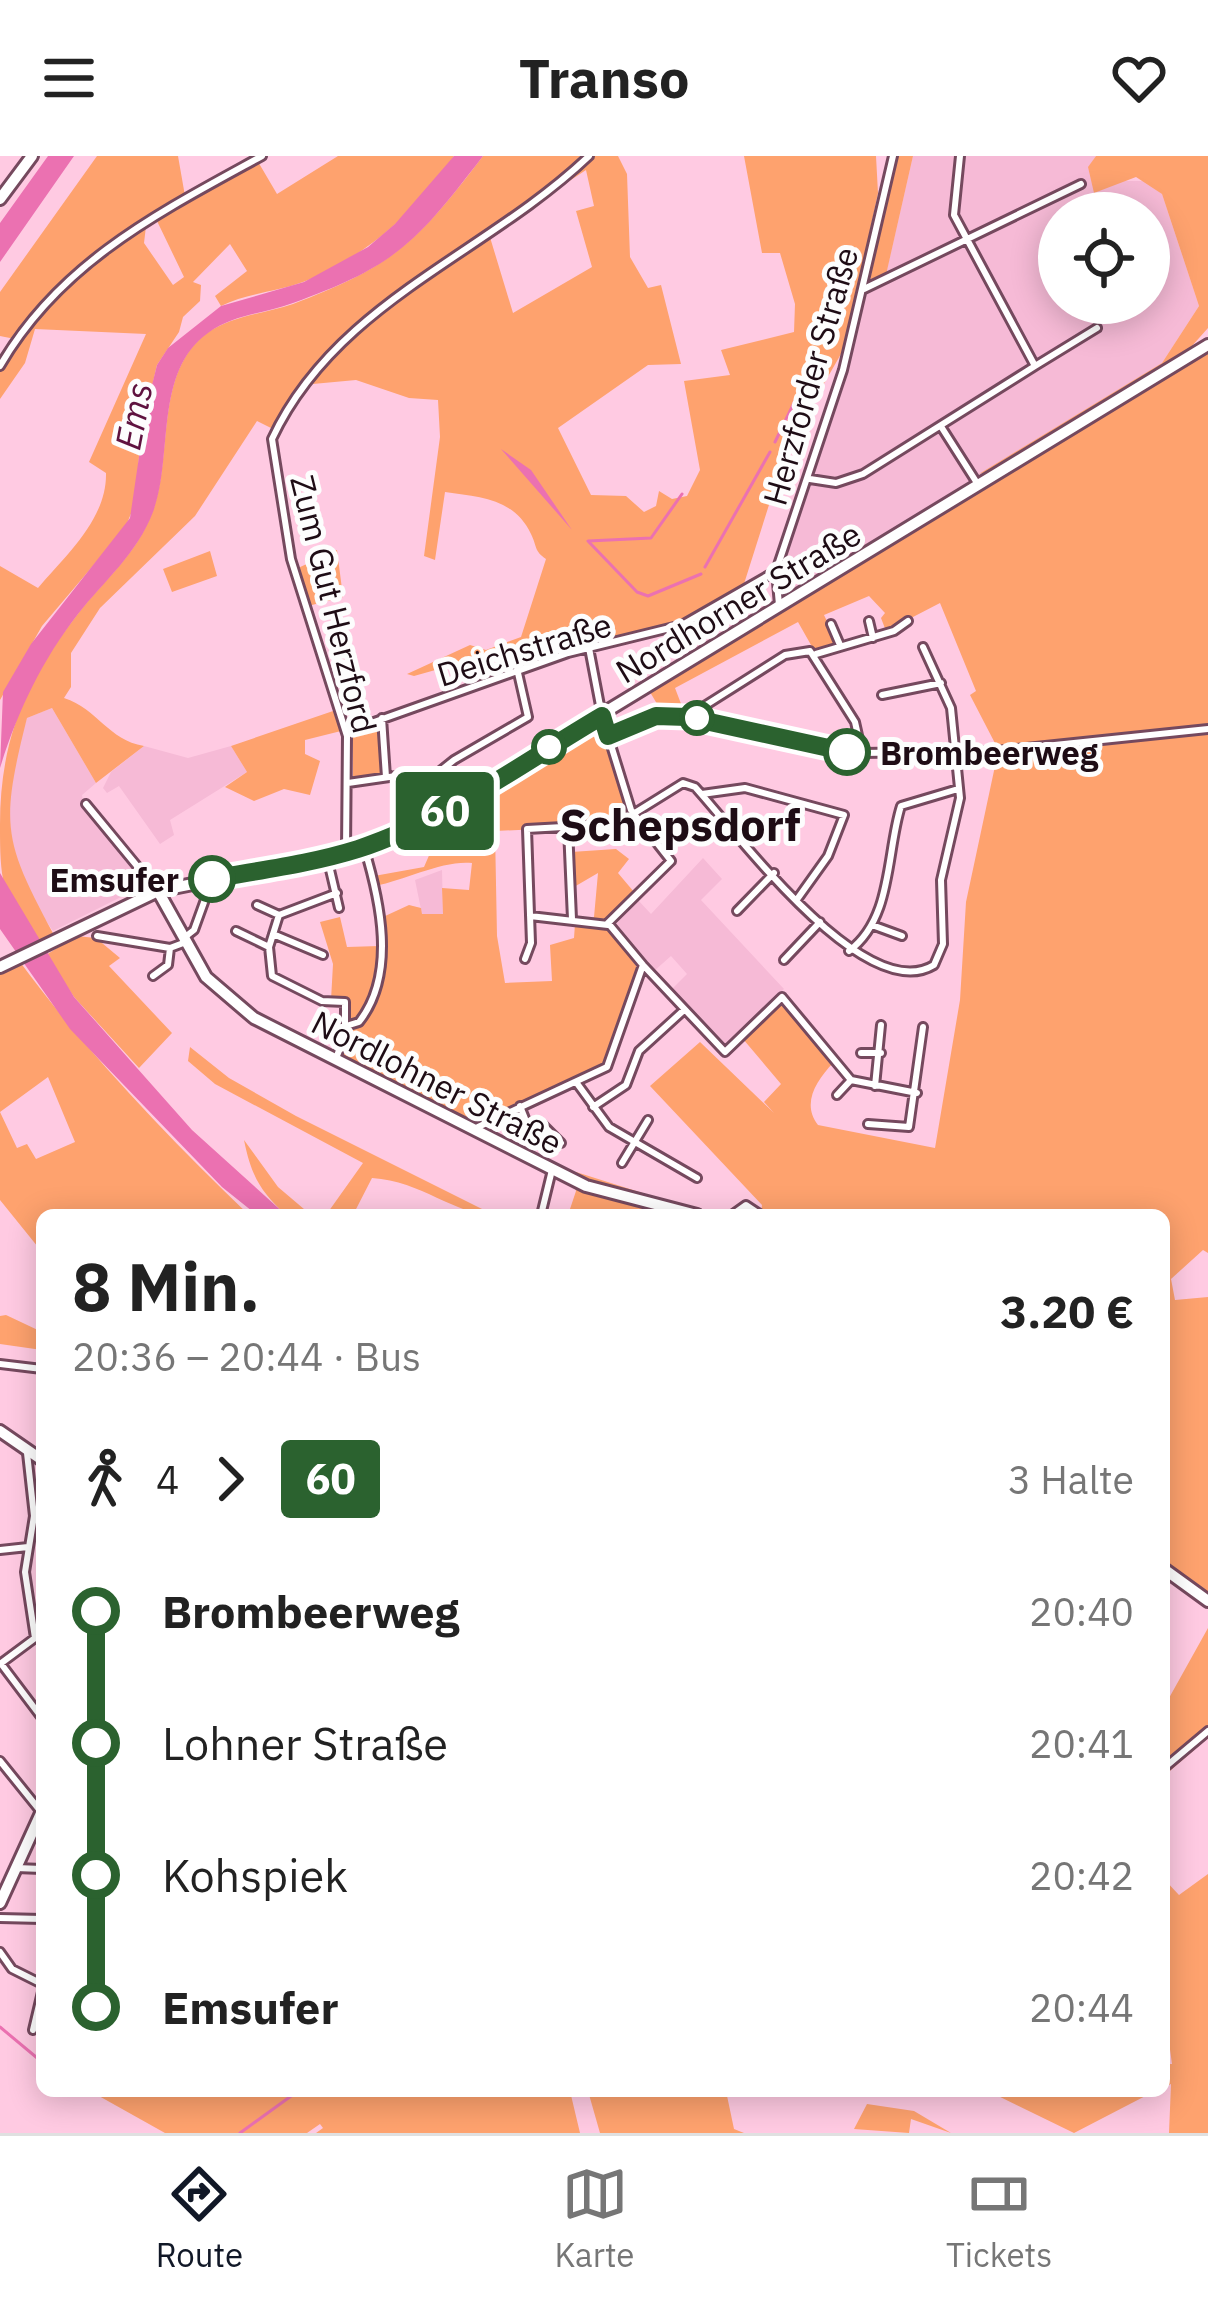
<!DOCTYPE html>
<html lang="de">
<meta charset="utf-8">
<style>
body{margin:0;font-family:"IBM Plex Sans",sans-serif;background:#f6f6f6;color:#222;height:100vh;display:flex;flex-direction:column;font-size:45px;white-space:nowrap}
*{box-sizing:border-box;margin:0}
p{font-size:39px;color:#767676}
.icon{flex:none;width:66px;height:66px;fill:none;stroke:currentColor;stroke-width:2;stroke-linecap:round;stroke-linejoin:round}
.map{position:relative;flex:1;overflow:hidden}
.details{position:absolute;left:36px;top:1053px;width:1134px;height:888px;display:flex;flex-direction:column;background:#fff;border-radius:18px;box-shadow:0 6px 30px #0003}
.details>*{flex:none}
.badge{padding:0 24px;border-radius:9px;font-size:42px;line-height:78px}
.buttons{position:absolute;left:1038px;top:36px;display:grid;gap:24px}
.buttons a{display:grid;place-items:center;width:132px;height:132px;border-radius:50%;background:#fff;box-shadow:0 6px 30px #0003;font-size:60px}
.map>.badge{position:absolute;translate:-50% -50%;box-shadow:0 0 0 6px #fff}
.legs{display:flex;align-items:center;gap:18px;height:132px;padding:0 36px;font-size:39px}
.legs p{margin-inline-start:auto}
.headline{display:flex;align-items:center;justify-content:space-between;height:204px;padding:0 36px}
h1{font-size:66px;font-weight:700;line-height:90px}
ul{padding:0 36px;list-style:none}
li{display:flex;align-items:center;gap:42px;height:132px;font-size:45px}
li i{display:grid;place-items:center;width:18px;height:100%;margin:0 15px;background:currentColor}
li i::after{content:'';width:30px;height:30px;margin:-15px;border:9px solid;border-radius:50%;background:#fff}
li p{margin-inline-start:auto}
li:first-child i{background:linear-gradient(#0000 50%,currentColor 0)}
li:last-child i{background:linear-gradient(currentColor 50%,#0000 0)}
header{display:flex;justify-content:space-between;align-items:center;height:156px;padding:0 36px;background:#fff;font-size:54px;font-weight:700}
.tab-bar{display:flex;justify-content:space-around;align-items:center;height:168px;border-top:3px solid #e0e0e0;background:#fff;font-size:33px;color:#767676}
.tab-bar a{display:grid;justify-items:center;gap:6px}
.tab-bar .current{color:#111827}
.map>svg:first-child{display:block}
</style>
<header><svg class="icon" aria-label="menu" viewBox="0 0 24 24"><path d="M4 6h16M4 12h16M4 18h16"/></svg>Transo<svg class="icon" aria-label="heart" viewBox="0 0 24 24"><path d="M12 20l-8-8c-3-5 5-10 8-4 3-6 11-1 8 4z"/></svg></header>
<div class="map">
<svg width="1208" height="1977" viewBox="0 0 1208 1977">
<rect width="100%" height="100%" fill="#ffcae2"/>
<path fill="#f6bad6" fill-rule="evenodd" d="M913 0H1096L1088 12 1121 25H1146L1162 38 1199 150 1162 207 781 443 778 417 824 289 869 129 886 118ZM1059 57H1149V147H1059Z
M52 552 96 627 82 639 84 650 147 728 53 775 26 735 8 686 7 651 11 613 27 562Z
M144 590 188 602 231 590 247 616 170 664 174 679 160 688 119 630 107 637 103 632 111 616Z
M703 702 722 723 701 744 784 833 723 890 671 834 687 818 671 800 654 815 614 771 637 743 651 758Z
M442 714 443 758H422L415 724Z"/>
<path fill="#fea26e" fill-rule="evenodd" d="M97 0H178L185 40 147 62 144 87 173 129 184 121 157 65 257 4 277 38 338 0H454C419 54 363 103 303 126 276 136 247 137 221 150L215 140 247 115 230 88 193 126 201 129 200 145 183 161 179 176 157 209 141 277 135 348 125 372 42 470 0 544V410L38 432C66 399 107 363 106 317L89 306 146 178 35 173 25 207 0 243V211L15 183 0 180V136Z
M483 0H618L627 18 630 101 648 132 661 129 681 208 648 209 558 272 591 339 626 340 644 356 656 350 659 335 672 343 687 340 700 314 684 225 730 219 721 194 794 176 795 148 780 97H762L744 0H876L878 37 845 191 787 292 743 431 682 468 590 491 585 472 414 520 407 518 470 489 486 494 521 481 546 403C534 395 537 390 531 378 514 342 480 341 445 336L435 404 424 400 440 281 438 244 409 242 356 224 302 229 273 273 257 265 195 360 100 452 71 497V531L64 542C98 553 108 584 144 590L96 627 52 552 27 562C0 670 3 684 54 779L40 786C28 764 11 747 3 723 0 707 0 686 0 669 0 584 25 526 77 459 103 425 136 399 152 357 174 302 153 217 207 177 233 159 264 158 293 148 394 110 418 85 483 0ZM586 14 594 50 576 55 592 111 513 157 489 78Z
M895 0H913L886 119 869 129Z
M1096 0H1208V172L1183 200 998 312 979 318 1162 207 1199 150 1162 38 1136 21 1094 37 1088 11Z
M1208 196V571L998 593 970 539 976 535 940 447 886 475 881 462 885 457 869 440 824 459 838 488 815 496 798 466 675 532 683 553 663 558 650 536Z
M337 394 343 441 308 450 298 412Z
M210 395 217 420 172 436 163 413Z
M336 554 341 575 305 584V598L320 605 310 639 284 633 254 645 225 631 247 616 231 590Z
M378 569 382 618 353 622V577Z
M591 573 605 580 628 658 601 670 495 675 497 780 505 827 552 825 550 789 574 782 575 768 594 761 598 717 574 731 571 696 616 693 629 703 618 717 634 736 604 768 637 811 607 906 477 966 336 904 344 845 331 844 333 808 320 766 340 761 347 791 379 790 383 761 409 749 421 752 422 758H443L442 732 469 734 472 707C443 704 405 724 375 730L374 720 424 711 434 688 469 669 467 647Z
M1208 576V1097L1203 1094 1171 1123 1175 1144 1208 1141V1453L1164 1420V1059H729L742 1049 761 1057 762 1049 650 930 700 886 774 957 764 946 781 928 743 883 782 841 833 907C817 924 801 947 818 969L935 992 960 844 966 746 998 596Z
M76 780 96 782 120 802 109 810 172 877 139 912 74 841 46 799Z
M20 806C88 898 167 980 249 1059H42V1096L0 1044V813ZM48 921 75 986 36 1003 27 988 17 992 0 956Z
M190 891 229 922 296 960 494 1059C454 1059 422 1025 372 1022L353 1059H326L363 1007 215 928 188 905Z
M244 984 278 1031 311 1059H286C260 1035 251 1019 244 984Z
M576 1016 712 1059H568L576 1035 571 1018Z
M6 1159 42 1176V1194L0 1188V1160Z
M1208 1472V1582L1164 1620V1551Z
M1208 1718V1977H1169L1171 1928 1164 1931V1908H1172L1164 1850V1723L1179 1739Z
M90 1935H570L580 1977H316L323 1972 320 1968 307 1977H165Z
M588 1935H726L734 1973 744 1977H600Z
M988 1935H1155L1074 1977Z
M867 1948 914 1955 951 1977 911 1963 909 1977 854 1973Z"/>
<path fill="#eb71b1" d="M48 0H74L0 106V67Z
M454 0H483C417 86 396 110 293 147 264 158 234 158 208 177 153 216 174 301 153 356 137 398 104 425 78 458 42 504 17 557 0 612L3 536 31 488 130 362 146 253 157 209 168 192 221 150 304 126 368 91 395 68Z
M501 293 531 314 572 374Z
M0 717 74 841 192 974 286 1059H257L222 1031 70 873 0 773Z"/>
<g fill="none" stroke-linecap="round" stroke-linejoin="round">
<path stroke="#eb71b1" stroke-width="3" d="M775 286 810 214 809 196
M588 385 637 436 648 440 701 418
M588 385 651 382 682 338
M705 411 770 296
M0 1871 42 1906
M240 1977 298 1935"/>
<defs>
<path id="street" d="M864 133 1081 28
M0 210C60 106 160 56 262 0
M1035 210 1097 172
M942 272 977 327
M810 323 836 327 863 318 1035 210 954 59 960 0
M779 449 776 415 843 214 893 0
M869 465 873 482
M831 468 840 489
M816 498 894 475 908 465
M882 539 941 527
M687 561 785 499 810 495 855 566 862 597
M382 562 386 621
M346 576 568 497 682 469 776 415
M608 580 655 560 687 561 862 597 996 595 1208 573
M348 627 403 619 419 632
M702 638 745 632 844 659 828 700 798 742
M86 648 156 733
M423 663 419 632 454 604 528 561 518 517
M568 672 572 763
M346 695 347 580 291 403 272 283C336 146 485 99 589 0
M327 701 339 752
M257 749 279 759
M737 755 774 717
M530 760 608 769
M872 769 902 780
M236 775 269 791
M273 778 323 799
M97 780 170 792 186 786
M185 781 194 774 207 738
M849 795C893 762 886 697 901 650L958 633
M525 803 531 787 527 673 617 668 683 627 695 631C738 678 865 851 934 809L943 788 941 724 960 642 951 552 923 491
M784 804 820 766
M643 809 725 896 782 841 851 924 917 937
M153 820 168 809 170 792
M346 870 359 866C397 818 380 744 364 691
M861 897H881
M336 902 345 880V846L322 845 272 820 269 791 279 759 337 737
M576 926 609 971 697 1022
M875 930 881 869
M837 939 851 924
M520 950 528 970 542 968 561 987
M593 951 626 929 639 895 684 854
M868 968 909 971 923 871
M478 971 607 911 643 809 608 767 671 705 631 654 602 560 589 492
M622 1007 648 964
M541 1059 552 1014
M732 1059 746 1049 761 1059
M0 1208 42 1213
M0 1394 28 1391
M0 1508 35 1482 25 1416 34 1360 27 1297
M2 1509 42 1562
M0 1605 42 1657
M1164 1612 1208 1575
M16 1712 42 1713
M0 1762 42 1763
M0 1796 12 1813 42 1828
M33 1874 42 1836"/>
<path id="secondary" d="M0 43 32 0
M158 735 206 821 254 862 586 1030 697 1059
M0 811 158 735 327 701 431 662 1208 189
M0 1275 42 1304
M1164 1413 1208 1445
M0 1747 42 1655"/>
</defs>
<use href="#street" stroke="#75495e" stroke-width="12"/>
<use href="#secondary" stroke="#75495e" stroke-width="16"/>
<use href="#street" stroke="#fff" stroke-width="6"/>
<use href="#secondary" stroke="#fff" stroke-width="10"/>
</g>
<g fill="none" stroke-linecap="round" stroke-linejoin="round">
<defs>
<path id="line-1" d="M212 723C261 714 310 708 358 693 446 664 522 607 602 560L608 580 656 560 687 561 847 596"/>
</defs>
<use href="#line-1" stroke="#fff" stroke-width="27"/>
<use href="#line-1" stroke="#2b622f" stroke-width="18"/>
</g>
<g fill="#fff" stroke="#2b622f" stroke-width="6">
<circle cx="697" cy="562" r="15"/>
<circle cx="549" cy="591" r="15"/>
<circle cx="847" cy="596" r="21"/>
<circle cx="212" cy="723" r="21"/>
</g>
<g text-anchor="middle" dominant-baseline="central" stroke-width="10" stroke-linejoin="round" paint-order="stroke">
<g font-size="33" fill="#1e0c15" stroke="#fdfdfd">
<text transform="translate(810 220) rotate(-74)">Herzforder Straße</text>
<text transform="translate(738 446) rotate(-31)">Nordhorner Straße</text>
<text transform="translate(334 448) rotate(76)">Zum Gut Herzford</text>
<text transform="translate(524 493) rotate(-17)">Deichstraße</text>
<text transform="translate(437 926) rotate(27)">Nordlohner Straße</text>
</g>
<g font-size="33" font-weight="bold" fill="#1e0c15" stroke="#fdfdfd" text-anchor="start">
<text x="880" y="596">Brombeerweg</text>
<text x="179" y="723" text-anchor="end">Emsufer</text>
</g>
<g font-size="36" font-style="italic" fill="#5f123f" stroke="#fdfdfd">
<text transform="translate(133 260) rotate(-79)">Ems</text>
</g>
<g font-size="45" font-weight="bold" fill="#1e0c15" stroke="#fdfdfd">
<text x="680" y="668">Schepsdorf</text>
</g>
</g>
</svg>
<div class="buttons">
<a><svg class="icon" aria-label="locate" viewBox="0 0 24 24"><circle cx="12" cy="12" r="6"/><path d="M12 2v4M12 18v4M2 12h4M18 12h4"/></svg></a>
</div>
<b class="badge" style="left:445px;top:655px;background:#2b622f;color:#fff">60</b>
<section class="details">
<div class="headline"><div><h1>8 Min.</h1><p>20:36 – 20:44 · Bus</p></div><b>3.20 €</b></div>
<div class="legs"><svg class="icon" aria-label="walk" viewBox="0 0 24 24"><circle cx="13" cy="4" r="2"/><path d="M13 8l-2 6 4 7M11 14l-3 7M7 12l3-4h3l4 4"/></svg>4<svg class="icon" aria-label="forward" viewBox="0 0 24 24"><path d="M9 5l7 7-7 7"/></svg><b class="badge" style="background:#2b622f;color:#fff">60</b><p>3 Halte</p></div>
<ul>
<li><i style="color:#2b622f"></i><b>Brombeerweg</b><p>20:40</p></li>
<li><i style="color:#2b622f"></i><span>Lohner Straße</span><p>20:41</p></li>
<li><i style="color:#2b622f"></i><span>Kohspiek</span><p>20:42</p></li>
<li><i style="color:#2b622f"></i><b>Emsufer</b><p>20:44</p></li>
</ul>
</section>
</div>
<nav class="tab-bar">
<a class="current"><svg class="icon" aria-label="directions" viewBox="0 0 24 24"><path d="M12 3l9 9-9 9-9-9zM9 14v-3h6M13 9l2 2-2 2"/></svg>Route</a>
<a><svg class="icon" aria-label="map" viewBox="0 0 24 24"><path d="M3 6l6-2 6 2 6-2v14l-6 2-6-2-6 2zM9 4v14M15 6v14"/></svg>Karte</a>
<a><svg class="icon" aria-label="tickets" viewBox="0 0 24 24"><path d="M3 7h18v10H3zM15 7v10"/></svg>Tickets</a>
</nav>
